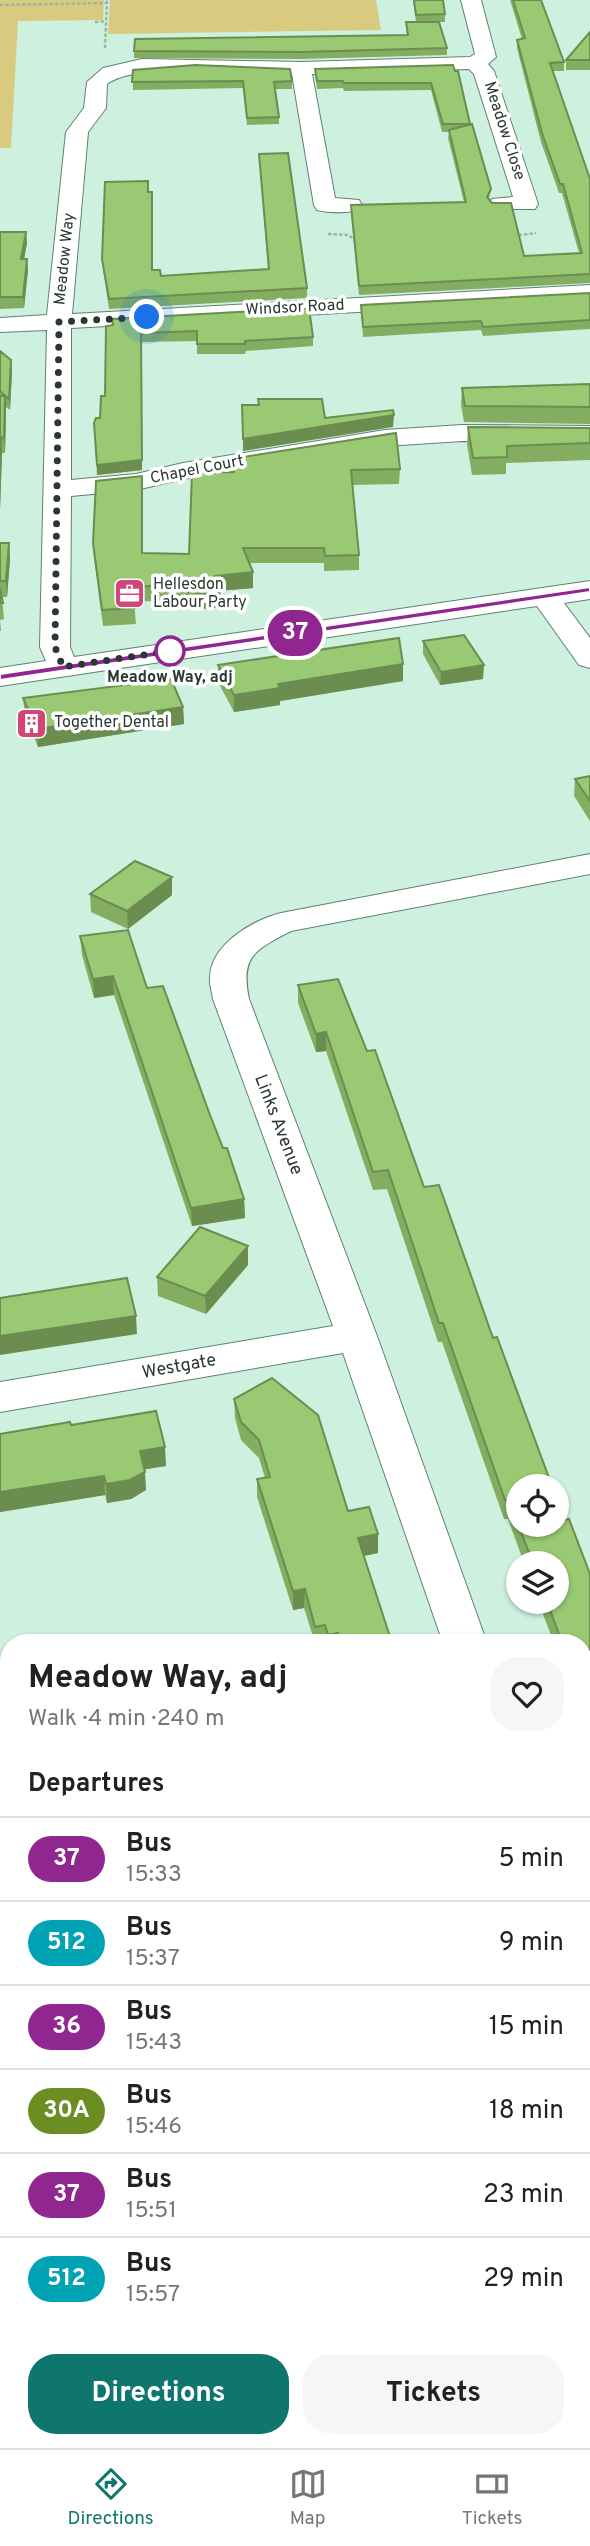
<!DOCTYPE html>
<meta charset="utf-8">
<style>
body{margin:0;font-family:Overpass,sans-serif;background:#f6f6f6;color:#222;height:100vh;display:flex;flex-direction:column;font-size:26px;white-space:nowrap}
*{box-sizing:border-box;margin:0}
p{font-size:23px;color:#767676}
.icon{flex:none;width:38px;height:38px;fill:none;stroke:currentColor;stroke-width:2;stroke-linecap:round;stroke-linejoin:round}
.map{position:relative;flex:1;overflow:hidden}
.drawer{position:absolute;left:0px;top:1634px;width:592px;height:814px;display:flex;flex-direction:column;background:#fff;border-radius:28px 28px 0 0;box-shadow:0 2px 5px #0004}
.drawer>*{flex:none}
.badge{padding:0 14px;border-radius:23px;font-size:24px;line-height:46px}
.controls{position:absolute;left:506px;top:1474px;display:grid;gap:14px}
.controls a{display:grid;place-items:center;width:63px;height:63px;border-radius:50%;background:#fff;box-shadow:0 2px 5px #0004;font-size:35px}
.you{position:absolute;width:35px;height:35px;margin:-18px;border:5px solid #fff;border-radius:50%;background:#1a73e8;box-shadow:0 0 0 10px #1a73e833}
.map>.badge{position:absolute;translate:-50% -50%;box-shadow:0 0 0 4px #fff}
h2{padding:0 28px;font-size:26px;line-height:63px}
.round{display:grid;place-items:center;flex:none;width:74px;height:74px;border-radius:28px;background:#f6f6f6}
.head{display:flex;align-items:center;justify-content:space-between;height:119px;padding:0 28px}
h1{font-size:33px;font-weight:700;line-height:52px}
.cta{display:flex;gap:14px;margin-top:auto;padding:14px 28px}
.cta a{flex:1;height:80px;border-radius:28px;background:#0f766e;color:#fff;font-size:28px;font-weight:700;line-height:80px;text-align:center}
.cta a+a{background:#f6f6f6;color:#222}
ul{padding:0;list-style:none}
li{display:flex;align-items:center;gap:21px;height:84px;padding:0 28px;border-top:2px solid #e0e0e0}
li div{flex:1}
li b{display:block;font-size:26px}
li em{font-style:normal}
li .badge{min-width:77px;font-weight:700;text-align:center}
.tab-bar{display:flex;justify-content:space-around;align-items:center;height:98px;border-top:2px solid #e0e0e0;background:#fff;font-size:19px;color:#767676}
.tab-bar a{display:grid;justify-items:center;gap:4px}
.tab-bar .current{color:#0f766e}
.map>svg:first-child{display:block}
</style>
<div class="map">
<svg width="590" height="2448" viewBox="0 0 590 2448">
<rect width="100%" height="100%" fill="#cdf0df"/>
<path fill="#d8cb80" d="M0 0H104L103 20 18 21 11 148H0Z
M110 0H376L381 30 108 34Z"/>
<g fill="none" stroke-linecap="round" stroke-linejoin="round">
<defs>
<path id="minor" d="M461 0H481L496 57 488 64 494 71 538 204 535 209H492L489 204 492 199 513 197 474 74 469 69 312 74 335 198 359 200 362 205 359 210C346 213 330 213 317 210L314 205 292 74C250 73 137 61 107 84L106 108 88 132 72 314 590 285V299L71 328V480L136 474 183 463 385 430 462 425 590 426V442L462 441 385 446 183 479 136 490 71 496 70 647 74 657 590 581V599L564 603 590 638V668L579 665 537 606 0 686V668L46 661 40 647 47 330 0 332V318L47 315 66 132 84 108 87 82 103 68 142 59 301 62 470 57 475 54Z
M590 854V874L291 931C255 950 240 956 249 999L377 1336 487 1643H443L343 1353 0 1412V1382L333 1326 213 999C212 992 209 984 210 977 211 944 253 920 281 913Z
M583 1883 590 1886V1963L583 1965Z"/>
</defs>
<use href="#minor" stroke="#608172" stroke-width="2"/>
<path stroke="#99b5a7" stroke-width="2.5" stroke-dasharray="3.5 2" stroke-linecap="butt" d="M0 5 107 3
M95 22 106 21
M105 48 107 0
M328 234 349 235 358 244
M513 236 536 233"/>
<path stroke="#99b5a7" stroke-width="6" stroke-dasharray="7 4.5" stroke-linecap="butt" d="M583 2171 590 2135
M583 2383 590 2403"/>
<use href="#minor" fill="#fff" fill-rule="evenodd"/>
</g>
<path fill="#84ad62" d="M413 0H443L445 14V22H439L447 48V55L301 59 134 58V51L407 35 406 22H416Z
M510 0H541L564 62V71H553L590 179V283L359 295 351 214V205L464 202 448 138 449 132H442L431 90 344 91 343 88 317 89 315 69 453 65 491 189 489 199 524 256 579 253 562 193H559L541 142 517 48V40L522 39Z
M590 32V70H566V60Z
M133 70 292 81V89H275L279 117V124L247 125 243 88 133 90Z
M259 154 307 288V298L109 309 103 269 102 259 152 270 161 276 268 269Z
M0 232H26L27 243 24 259H27L28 270 24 308 0 309Z
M590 293V329L483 336 481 330 363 337 361 305Z
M112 319 313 337V346L246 351 245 354H197V341L141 342 142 470 97 475 94 423 100 418 105 396 112 325Z
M0 351 11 360 12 372 10 410 6 407 5 453H2L0 510Z
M590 384V424L464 422 461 405 462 388Z
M468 427 590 428V460L506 463V474L472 475 467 444Z
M400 469 399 484 352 485 359 555V570L324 571V563H249L253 572V588L220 591 221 607 189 610 186 599 134 602 136 624 103 626 94 558 93 543 143 553 189 554 192 473Z
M0 543H9L10 559 7 597H2L4 619 0 620 1 631H0Z
M423 641 483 679 440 685 423 654Z
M403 664V681L280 701V705L234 712 218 682V665Z
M23 698 183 707 184 724 38 747 25 715Z
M590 776V821L574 796 575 779Z
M90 894 172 895 128 929 91 912Z
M80 936 147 988 210 1115 244 1199 245 1218 192 1226 114 995 94 998 82 955Z
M338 979 367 1051 375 1050 424 1187 439 1185 493 1338 497 1337 552 1486H518V1524H556V1499L564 1520 569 1519 590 1574V1715L583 1716V1643H554L538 1601H556V1563H524L508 1519H504L442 1342H438L387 1189 373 1190 326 1051 316 1052 298 1003V985Z
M248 1265 206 1314 158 1296 157 1277Z
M234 1399 348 1511 378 1534V1553L364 1556 392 1643H315L304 1608 293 1610 257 1497V1479L265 1478 259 1458 241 1440 235 1418Z
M71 1425 166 1466 144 1469 146 1490 131 1499 107 1503 105 1495 0 1512V1434Z"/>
<path fill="#6b8d50" d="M26 232 27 243 22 270 21 259Z
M27 259 28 270 24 308 23 297Z
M141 342 142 470 97 475V465Z
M11 360 12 372 10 410 9 399Z
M5 396 6 411 5 453 4 437Z
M394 415 393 427 243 451V439Z
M1 438 2 453 0 510V456Z
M9 543 10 559 7 597 6 581Z
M253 572V588L215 591V576Z
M220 592 221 607 189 610V595Z
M403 664V681L280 701V705L234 712V695L278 684Z
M484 665 483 679 440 685 441 672Z
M183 707 184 724 38 747 37 729Z
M172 877V895L128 929 127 911Z
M113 976 114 995 94 998 93 979Z
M326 1032V1051L316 1052V1034Z
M244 1199 245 1218 192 1226 191 1208Z
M248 1246V1265L206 1314 205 1296Z
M136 1316 137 1334 0 1355V1336Z
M165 1447 166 1466 141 1470 140 1451Z
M145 1472 146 1490 131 1499 107 1503 106 1484Z
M104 1476 105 1495 0 1512V1492Z
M378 1534V1553L358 1557V1538Z
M305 1589 304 1608 293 1610V1591Z
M338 1633V1643H328V1635Z
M590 1696V1715L583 1716V1697Z
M5 1868 7 1887 0 1888V1869Z
M9 1980V1999L7 2000 5 1981Z
M9 2009V2027L0 2030V2011Z"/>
<path fill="#99c972" stroke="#6b8d50" stroke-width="2" d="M414 0H443L445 14 416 15Z
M513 0H541L564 62 550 63 590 179V274L359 286 351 205 466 202 449 130 472 124 491 189 487 197 492 203H511L524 256 582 253 563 184H560L542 133 517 40 525 38Z
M406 22H439L447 48 301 52 134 51 135 39 408 35Z
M590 32V60H566Z
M195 65 290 69 292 81 274 82 279 117 247 118 243 81 132 82 133 70Z
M453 65 455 71H458L470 124H443L431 83H344L343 81H317L315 69Z
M288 153 307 288 109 299 102 259 105 182 148 181V192H152V270H160L161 276 269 269 259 154Z
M0 232H26L21 259H27L23 297H0Z
M590 293V320L483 327 481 321 363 327 361 305Z
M309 308 313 337 245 341V344H197V331L141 333 142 460 97 465 94 423 96 418H100L101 396H105L106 326 113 325 112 319Z
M0 351 11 360 9 399 0 391Z
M590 384V407L465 406 462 388Z
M0 396H5L4 437 1 438 0 456Z
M258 399H322L325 418 393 410 394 415 243 439 242 405H259Z
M468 427 590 428V443L507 446V457L473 458Z
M396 433 400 469 351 470 359 555 325 556 324 548H243L253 572 215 576 220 592 189 595 185 584 132 587 135 608 102 610 93 543 96 481 142 476V553L189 554 192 473 234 472V465H244L243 457Z
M0 543H9L6 581H0Z
M0 588 3 603H0Z
M464 635 484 665 441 672 423 641Z
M399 638 403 664 278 684 280 688 234 695 218 665Z
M171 679 183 707 37 729 23 698Z
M590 776V801L575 779Z
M135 861 172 877 127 911 90 894Z
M128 930 147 988 163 986 210 1115 223 1148H227L244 1199 191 1208 113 976 93 979 80 936Z
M338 979 367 1051 375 1050 424 1187 439 1185 493 1338 497 1337 552 1486H518V1523L509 1500H505L443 1323H439L388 1170 373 1172 326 1032 316 1034 298 985Z
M200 1227 248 1246 205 1296 157 1277Z
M127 1278 136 1316 0 1336V1298Z
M272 1378 318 1415 348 1511 369 1507 378 1534 358 1538 392 1643H341L338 1633 328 1635 325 1625 315 1627 305 1589 293 1591 257 1479 270 1477 259 1440 241 1422 234 1399Z
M156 1411 165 1447 140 1451 145 1472 130 1480 106 1484 104 1476 0 1492V1434L70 1422 71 1425Z
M556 1499 564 1520 569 1519 590 1574V1696L583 1697V1643H562L547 1601H556V1563H533L518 1524H556Z
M0 1835 5 1868 0 1869Z
M9 1928V1980L5 1981 9 2002V2009L0 2011V1931Z
M9 2067V2440H96L97 2448H8L0 2409V2068Z"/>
<path fill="#90268f" stroke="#fff" stroke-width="2" d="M590 587V592L0 680V674Z"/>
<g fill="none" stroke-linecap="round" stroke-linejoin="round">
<path stroke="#2a3831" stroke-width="7" stroke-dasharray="0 12.6" d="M147 317 59 322 55 647 63 667 170 651"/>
</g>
<defs>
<symbol id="office-square" viewBox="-11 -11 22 22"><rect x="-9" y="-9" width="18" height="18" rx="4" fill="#d14579" stroke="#fff"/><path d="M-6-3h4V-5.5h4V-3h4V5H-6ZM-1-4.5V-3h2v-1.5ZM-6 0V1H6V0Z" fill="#fff"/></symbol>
<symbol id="building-square" viewBox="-11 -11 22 22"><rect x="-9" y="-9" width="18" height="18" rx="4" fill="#d14579" stroke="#fff"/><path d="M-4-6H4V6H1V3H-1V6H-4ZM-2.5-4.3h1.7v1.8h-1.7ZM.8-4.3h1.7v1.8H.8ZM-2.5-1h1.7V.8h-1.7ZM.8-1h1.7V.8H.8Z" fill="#fff"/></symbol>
</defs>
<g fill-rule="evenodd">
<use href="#office-square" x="112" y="576" width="35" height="35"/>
<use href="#building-square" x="14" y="706" width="35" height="35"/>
</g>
<circle fill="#fff" stroke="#90268f" stroke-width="3.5" cx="170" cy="651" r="14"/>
<g text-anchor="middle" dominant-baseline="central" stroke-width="7" stroke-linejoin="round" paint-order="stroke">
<g font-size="16" fill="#2a3831" stroke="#fff">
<text transform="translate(504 131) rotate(72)">Meadow Close</text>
<text transform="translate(65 259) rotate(-84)">Meadow Way</text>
<text transform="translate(295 308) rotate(-3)">Windsor Road</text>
<text transform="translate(197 470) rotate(-11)">Chapel Court</text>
</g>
<g font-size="16" fill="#2a3831" stroke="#fff" text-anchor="start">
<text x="153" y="585">Hellesdon<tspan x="153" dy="18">Labour Party</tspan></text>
<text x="54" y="723">Together Dental</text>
</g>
<g font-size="16" font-weight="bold" fill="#2a3831" stroke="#fff">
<text x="170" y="678">Meadow Way, adj</text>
</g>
<g font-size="18" fill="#2a3831" stroke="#fff">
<text transform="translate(278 1125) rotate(69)">Links Avenue</text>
<text transform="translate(179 1367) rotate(-10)">Westgate</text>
</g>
</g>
</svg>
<div class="controls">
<a><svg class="icon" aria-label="locate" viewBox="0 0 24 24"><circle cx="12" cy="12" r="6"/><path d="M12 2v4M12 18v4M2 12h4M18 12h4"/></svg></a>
<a><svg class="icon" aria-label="layers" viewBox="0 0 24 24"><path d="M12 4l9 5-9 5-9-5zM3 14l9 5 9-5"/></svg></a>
</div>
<div class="you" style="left:147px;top:317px"></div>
<b class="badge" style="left:295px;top:633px;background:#90268f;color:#fff">37</b>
<section class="drawer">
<div class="head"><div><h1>Meadow Way, adj</h1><p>Walk · 4 min · 240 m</p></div><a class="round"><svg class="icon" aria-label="heart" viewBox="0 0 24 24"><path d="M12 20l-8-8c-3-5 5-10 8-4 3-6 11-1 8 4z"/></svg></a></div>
<h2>Departures</h2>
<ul>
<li><span class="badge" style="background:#90268f;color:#fff">37</span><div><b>Bus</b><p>15:33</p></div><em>5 min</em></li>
<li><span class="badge" style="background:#00a3b4;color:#fff">512</span><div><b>Bus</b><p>15:37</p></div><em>9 min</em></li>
<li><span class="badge" style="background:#90268f;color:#fff">36</span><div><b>Bus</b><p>15:43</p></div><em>15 min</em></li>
<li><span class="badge" style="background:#6b8e23;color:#fff">30A</span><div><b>Bus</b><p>15:46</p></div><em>18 min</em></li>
<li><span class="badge" style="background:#90268f;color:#fff">37</span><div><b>Bus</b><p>15:51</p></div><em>23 min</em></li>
<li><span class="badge" style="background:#00a3b4;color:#fff">512</span><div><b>Bus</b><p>15:57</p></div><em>29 min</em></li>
</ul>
<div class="cta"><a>Directions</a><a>Tickets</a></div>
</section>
</div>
<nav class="tab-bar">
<a class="current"><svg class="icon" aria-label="directions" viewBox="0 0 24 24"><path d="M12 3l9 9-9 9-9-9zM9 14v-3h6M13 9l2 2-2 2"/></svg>Directions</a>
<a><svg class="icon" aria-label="map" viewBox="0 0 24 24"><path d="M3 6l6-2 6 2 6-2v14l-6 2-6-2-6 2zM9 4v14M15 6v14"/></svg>Map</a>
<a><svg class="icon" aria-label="tickets" viewBox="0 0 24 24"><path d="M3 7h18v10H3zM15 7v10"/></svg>Tickets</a>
</nav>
